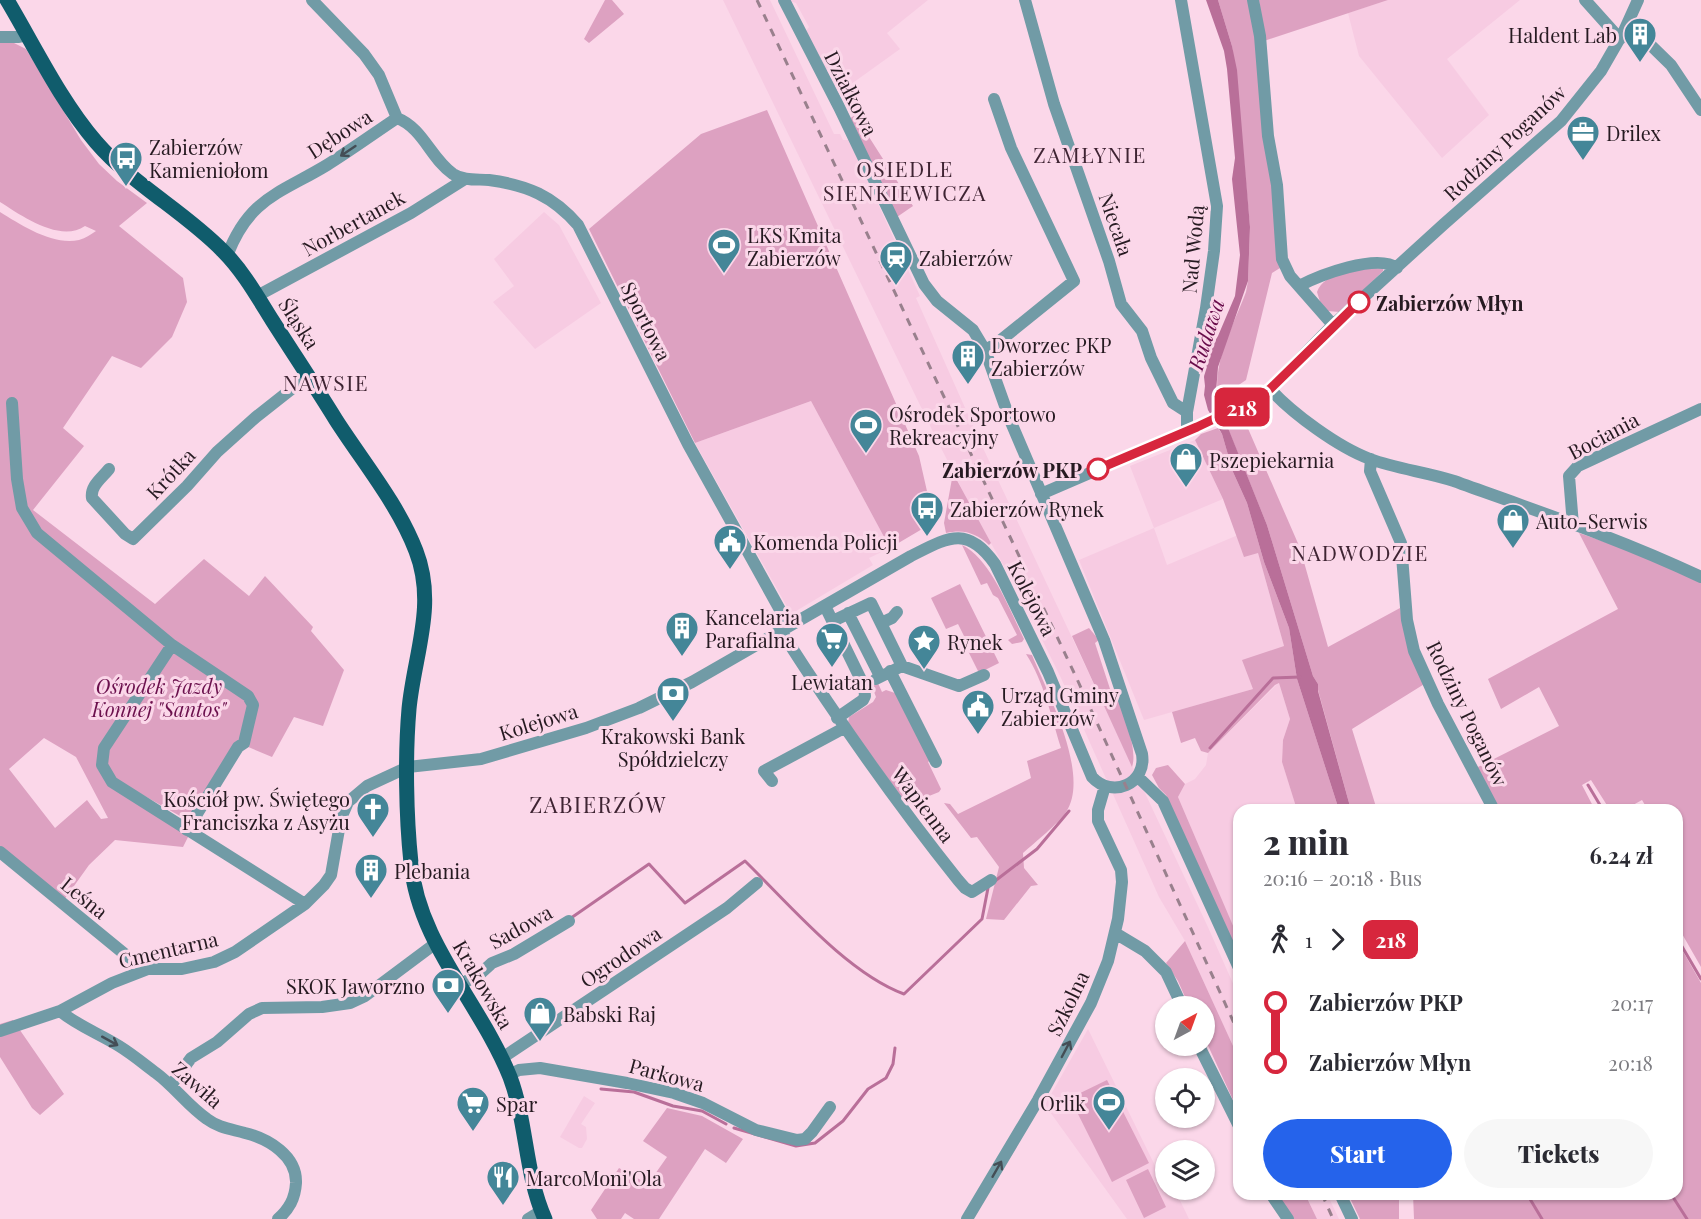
<!DOCTYPE html>
<meta charset="utf-8">
<style>
body{margin:0;font-family:"Playfair Display",serif;background:#f7f7f7;color:#2b2b33;height:100vh;display:flex;flex-direction:column;font-size:22px;white-space:nowrap}
*{box-sizing:border-box;margin:0}
p{font-size:20px;color:#7c7c81}
.icon{flex:none;width:33px;height:33px;fill:none;stroke:currentColor;stroke-width:2;stroke-linecap:round;stroke-linejoin:round}
.map{position:relative;flex:1;overflow:hidden}
.drawer{position:absolute;left:1233px;top:804px;width:450px;height:396px;display:flex;flex-direction:column;background:#fff;border-radius:18px;box-shadow:0 2px 4px #0004}
.drawer>*{flex:none}
.badge{padding:0 12px;border-radius:9px;font-size:21px;line-height:39px}
.needle{width:39px;rotate:41deg}
.buttons{position:absolute;left:1155px;top:996px;display:grid;gap:12px}
.buttons a{display:grid;place-items:center;width:60px;height:60px;border-radius:50%;background:#fff;box-shadow:0 2px 4px #0004;font-size:30px}
.map>.badge{position:absolute;translate:-50% -50%;box-shadow:0 0 0 3px #fff}
.legs{display:flex;align-items:center;gap:9px;height:66px;padding:0 30px;font-size:20px}
.legs p{margin-inline-start:auto}
.headline{display:flex;align-items:center;justify-content:space-between;height:102px;padding:0 30px}
h1{font-size:33px;font-weight:800;line-height:45px}
.primary-button{display:flex;gap:12px;margin-top:auto;padding:12px 30px}
.primary-button a{flex:1;height:69px;border-radius:36px;background:#2563eb;color:#fff;font-size:24px;font-weight:800;line-height:69px;text-align:center}
.primary-button a+a{background:#f7f7f7;color:#2b2b33}
ul{padding:0 30px;list-style:none}
li{display:flex;align-items:center;gap:21px;height:60px;font-size:22px}
li i{display:grid;place-items:center;width:9px;height:100%;margin:0 8px;background:currentColor}
li i::after{content:'';width:15px;height:15px;margin:-8px;border:4px solid;border-radius:50%;background:#fff}
li p{margin-inline-start:auto}
li:first-child i{background:linear-gradient(#0000 50%,currentColor 0)}
li:last-child i{background:linear-gradient(currentColor 50%,#0000 0)}
.map>svg:first-child{display:block}
</style>
<div class="map">
<svg width="1701" height="1219" viewBox="0 0 1701 1219">
<rect width="100%" height="100%" fill="#fbd7e9"/>
<path fill="#f7cbe2" d="M723 0H770L834 134H840L843 140H849L920 296 916 298 983 448 1207 925 1239 997V1059L1185 941 1159 897 1061 678 1017 589 975 515 937 440Z
M786 0H928L887 33 900 49 836 95 803 34 809 27 796 3Z
M1388 0H1520L1447 59 1489 115 1442 158 1359 56 1348 13Z
M544 212 559 225 601 303 535 349 493 302 514 286 494 259Z
M811 401 890 548 869 558 873 565 791 614 695 443Z
M1195 440 1223 499 1154 528 1167 565 1238 535 1258 553 1284 646 1270 652 1253 689 1144 720 1079 560 1154 528 1130 466Z
M1279 683 1290 719 1283 740 1282 762 1297 810H1239V941L1178 797 1185 784 1195 779 1206 765 1208 753 1276 685Z
M1088 1029 1164 1184 1165 1183 1166 1190H1175L1189 1219H1127L1045 1105Z
M584 1096 595 1103 581 1124 586 1127 587 1139 582 1148H579L560 1137Z
M1305 1194H1327L1339 1219H1317Z"/>
<path fill="#dda1c1" fill-rule="evenodd" d="M605 0H612L624 14 589 43 584 39Z
M1218 0H1251L1274 178 1280 268 1272 273 1246 380 1230 391 1233 398 1242 396V400L1220 408C1209 368 1232 329 1246 292L1248 281 1250 227 1243 151 1232 46Z
M1259 0H1388L1264 41Z
M0 40H8L26 49 81 140 99 164 117 181 147 203 119 226 183 278 187 302 172 337 141 368 112 356 63 428 84 446 33 510 155 604 204 559 249 596 265 576 313 627 311 631 344 670 323 726 294 717 272 757 246 746 187 820 104 773 189 835 183 847 115 840 89 865 64 900 0 846V212C21 225 53 246 79 240 86 238 91 234 96 231L85 226C60 243 22 216 0 202ZM44 738 76 757 108 818 101 819 87 800 55 828 9 769Z
M767 110 919 456 934 522 890 548 811 401 695 443 589 229 701 134Z
M855 115 913 206 897 217 849 119Z
M1376 268 1383 269V271L1340 312 1327 311 1321 305 1317 292C1325 271 1356 270 1376 268Z
M1243 417 1300 548 1328 647 1400 608 1406 640 1426 683 1352 729 1377 810H1351L1318 690V684L1313 676 1267 525 1226 424Z
M1218 428 1222 434 1233 472 1247 503 1264 562 1289 628 1297 679 1339 810H1297L1282 762 1283 740 1290 719 1279 683 1275 685 1208 753 1201 751 1195 738 1181 743 1172 712 1253 689 1242 660 1284 646 1258 553 1244 557 1223 499 1195 440 1201 434Z
M953 473 991 543 989 545C976 533 964 529 946 533L944 523Z
M1579 533 1654 559 1701 580V967L1677 925V810H1648L1642 800 1624 810H1610L1591 780 1582 785 1595 810H1499L1476 768 1559 726 1539 687 1501 709 1488 679 1618 609Z
M962 545C991 559 1010 611 1024 639L1022 642 1012 644 1008 640 1017 635 998 598 993 595 987 583 981 585Z
M960 584 999 663 979 673 963 641 966 640 958 624 946 629 931 598Z
M1089 628 1099 640 1095 643 1112 695 1118 699C1124 715 1138 750 1132 767L1072 636Z
M1026 654 1032 655C1047 692 1091 775 1066 812 1059 823 1034 843 1023 853L1024 868 1038 885 1031 886 1004 920 986 919 999 867 977 837 971 838 944 803 950 804 958 814 1031 778 1027 761 1061 748C1051 716 1044 682 1026 654Z
M877 681 882 692 886 690 898 694 931 760 928 762 941 789 939 792 914 802 904 801 848 723 849 717 873 702 876 697 871 684Z
M1168 765 1185 784 1178 797 1234 928 1239 941V956L1166 795 1159 788 1152 775 1156 768Z
M1185 941 1239 1059V1113L1205 1039 1204 1006H1189L1178 981 1166 963Z
M1677 941 1701 983V1219H1414L1413 1194H1677Z
M13 1020 64 1094 40 1115 32 1108 0 1057V1024Z
M1107 1080 1149 1163 1112 1182 1070 1098Z
M667 1108 702 1116 743 1139 726 1163 705 1149 659 1219H634L625 1213 621 1219H597L591 1210 619 1168 648 1184 667 1157 643 1141Z
M1148 1169 1166 1207 1144 1218 1126 1180Z
M1277 1194H1305L1317 1219H1294Z
M1348 1194H1399V1219H1360Z"/>
<path fill="#b96f99" d="M1206 0H1218L1232 46 1237 70 1250 227 1248 281 1218 367 1216 392 1220 408 1267 525 1313 676 1318 684V691L1351 810H1339L1297 679 1289 628 1264 562 1247 503 1233 472 1222 434 1208 410 1204 395 1205 386 1204 377 1206 364 1215 341 1218 336 1235 296 1240 255 1232 179 1235 158 1227 69 1224 51Z"/>
<g fill="none" stroke-linecap="round" stroke-linejoin="round">
<path stroke="#b96f99" stroke-width="3" d="M1210 748 1273 678 1300 677
M1588 785 1603 810
M995 881 1037 849 1069 811
M571 918 649 864 685 903 745 861C789 904 847 973 904 994L982 919 988 888
M1677 938 1701 979
M601 1089 634 1092 673 1106 702 1111 726 1124
M734 1128 796 1146 815 1143 843 1121 868 1089 886 1078 893 1064 895 1048
M1527 1194 1542 1219
M1671 1194 1687 1219"/>
<path stroke="#719ba6" stroke-width="12" d="M312 0 364 54 379 75 397 118
M1025 0 1054 104 1109 261 1121 304 1142 331 1151 358 1173 403 1187 412
M1181 0 1217 206 1214 251 1206 308 1187 412V431
M1253 0 1260 36 1268 136 1277 185 1282 259 1290 276 1333 325
M1585 0 1620 39
M1628 23 1671 65 1701 110
M0 37H19L28 35
M397 118C423 128 431 159 453 174 464 181 477 179 489 180 527 185 553 196 578 225L688 444 789 626
M227 256C249 198 279 194 327 165 351 150 373 134 397 118
M1299 286C1320 275 1377 253 1397 268
M257 296 411 213 465 179
M985 350 996 344 1074 281 1011 148 994 99
M1270 389C1293 414 1338 447 1370 459 1397 469 1427 472 1454 481 1537 511 1621 539 1701 577
M12 403 17 479 22 508 37 533 172 645
M1371 459 1370 471 1401 543 1407 620 1414 651 1438 704 1494 810
M109 469C102 478 90 486 92 498L125 534 133 539 187 486 217 452 256 417 308 376
M1041 494 1243 407 1270 389 1333 325 1444 224 1561 121 1601 71 1624 31 1638 0
M1573 525 1569 476 1578 466 1701 409
M825 606 864 686 865 696 863 700 837 718
M848 613 880 676
M837 619 871 603 902 666 876 679
M881 623 892 618 897 612
M781 631C836 717 894 800 958 880L965 888 972 892 991 880
M902 666 959 686 984 675
M890 671 936 762
M1138 777 1163 801 1239 968
M772 781 764 771 844 728
M187 830 238 747 244 743 253 705 248 696 172 645 104 748 102 765 112 782 305 904
M0 852 127 956 148 969
M1115 933 1145 951 1166 972 1182 1006
M460 985 482 972 492 963 514 954 569 921
M60 1011C78 1026 100 1034 119 1046 132 1054 144 1064 156 1073 175 1087 188 1106 207 1119 219 1128 231 1129 245 1133 269 1139 297 1156 296 1183 295 1199 289 1209 278 1219
M0 1031 60 1011 112 983 148 969H182L214 962 235 952 305 904 324 885 331 875 341 818 348 802 367 786 408 767 481 759 586 728 639 708 692 682 911 556C947 538 967 524 995 564L1048 672 1092 777C1112 799 1147 784 1142 754L1104 640 1010 420 985 350 973 330 937 301 924 284 839 107 784 0
M1199 1046 1239 1126
M502 1058 727 908 757 883
M509 1075 519 1070 540 1068 627 1083 674 1093 703 1103 756 1130 797 1140 805 1139 812 1132 830 1107
M172 1084 191 1058 217 1042 249 1014 262 1008 322 1007 350 1003 365 996 436 943
M1271 1194 1288 1219
M1340 1194 1352 1219
M528 1219 541 1211
M967 1219 1038 1100 1091 1003 1108 961 1118 919 1122 882 1121 870 1098 821V810L1105 786"/>
<path stroke="#105c6c" stroke-width="15" d="M7 0C35 47 60 100 96 142 133 185 184 211 223 251 243 271 257 296 272 320 293 353 315 386 336 420 363 462 398 504 416 551 437 605 414 655 409 709 405 755 406 816 411 863 418 943 481 1004 510 1077 527 1122 525 1175 545 1219"/>
<path stroke="#99808d" stroke-width="3" stroke-dasharray="8 8" stroke-linecap="butt" d="M757 0 1077 679 1239 1034
M1322 1194 1333 1219"/>
</g>
<defs><path id="oneway-shaft" d="M-6 0H5M1.5-3L5.5 0L1.5 3" fill="none" stroke-width="1.6" stroke-linecap="round" stroke-linejoin="round" transform="scale(1.5)"/></defs>
<g stroke="#444e56">
<use href="#oneway-shaft" transform="translate(348 151) rotate(146)"/>
<use href="#oneway-shaft" transform="translate(110 1041) rotate(29)"/>
<use href="#oneway-shaft" transform="translate(1066 1049) rotate(-62)"/>
<use href="#oneway-shaft" transform="translate(997 1169) rotate(-60)"/>
</g>
<g fill="none" stroke-linecap="round" stroke-linejoin="round">
<defs>
<path id="line-1" d="M1098 469 1197 427 1252 401 1270 389 1359 302"/>
</defs>
<use href="#line-1" stroke="#fff" stroke-width="14"/>
<use href="#line-1" stroke="#d7263d" stroke-width="9"/>
</g>
<defs>
<symbol id="building-pin" viewBox="-11 -11 22 30"><path d="M0 17L-7.5 6A9.5 9.5 0 1 1 7.5 6Z" fill="#448698" stroke="#fbd7e9"/><path d="M-4-6H4V6H1V3H-1V6H-4ZM-2.5-4.3h1.7v1.8h-1.7ZM.8-4.3h1.7v1.8H.8ZM-2.5-1h1.7V.8h-1.7ZM.8-1h1.7V.8H.8Z" fill="#fff"/></symbol>
<symbol id="office-pin" viewBox="-11 -11 22 30"><path d="M0 17L-7.5 6A9.5 9.5 0 1 1 7.5 6Z" fill="#448698" stroke="#fbd7e9"/><path d="M-6-3h4V-5.5h4V-3h4V5H-6ZM-1-4.5V-3h2v-1.5ZM-6 0V1H6V0Z" fill="#fff"/></symbol>
<symbol id="bus-pin" viewBox="-11 -11 22 30"><path d="M0 17L-7.5 6A9.5 9.5 0 1 1 7.5 6Z" fill="#448698" stroke="#fbd7e9"/><path d="M-5-6H5V4H4V6H2V4H-2V6H-4V4H-5ZM-3.5-4V0h7V-4ZM-3.5 1.2v1.5H-2V1.2ZM2 1.2v1.5H3.5V1.2Z" fill="#fff"/></symbol>
<symbol id="stadium-pin" viewBox="-11 -11 22 30"><path d="M0 17L-7.5 6A9.5 9.5 0 1 1 7.5 6Z" fill="#448698" stroke="#fbd7e9"/><path d="M0-5a6.5 5 0 1 0 0 10a6.5 5 0 1 0 0-10ZM-3.5-1.8h7v3.6h-7Z" fill="#fff"/></symbol>
<symbol id="station-pin" viewBox="-11 -11 22 30"><path d="M0 17L-7.5 6A9.5 9.5 0 1 1 7.5 6Z" fill="#448698" stroke="#fbd7e9"/><path d="M-3-6H3Q5-6 5-4V2Q5 4 3 4L4.5 6H3L1.5 4h-3L-3 6H-4.5L-3 4Q-5 4-5 2V-4Q-5-6-3-6ZM-3.5-4v3h7v-3ZM-3.5 1v1.5H-2V1ZM2 1v1.5H3.5V1Z" fill="#fff"/></symbol>
<symbol id="shop-pin" viewBox="-11 -11 22 30"><path d="M0 17L-7.5 6A9.5 9.5 0 1 1 7.5 6Z" fill="#448698" stroke="#fbd7e9"/><path d="M-5-2.5h2.3a2.7 3.5 0 0 1 5.4 0H5L5.5 6h-11ZM-1.5-2.5h3a1.5 2.3 0 0 0-3 0Z" fill="#fff"/></symbol>
<symbol id="civic-pin" viewBox="-11 -11 22 30"><path d="M0 17L-7.5 6A9.5 9.5 0 1 1 7.5 6Z" fill="#448698" stroke="#fbd7e9"/><path d="M-.6-6.5H3V-4.5H.6V-3L4-1V1h2V6H-6V1h2V-1L-.6-3ZM-1.2 2.5V6h2.4V2.5Z" fill="#fff"/></symbol>
<symbol id="supermarket-pin" viewBox="-11 -11 22 30"><path d="M0 17L-7.5 6A9.5 9.5 0 1 1 7.5 6Z" fill="#448698" stroke="#fbd7e9"/><path d="M-6-5.5h2.5l.6 2H6L4.5 2H-2.5L-4.4-4H-6ZM-1.5 3.2a1.3 1.3 0 1 0 .1 0ZM3 3.2a1.3 1.3 0 1 0 .1 0Z" fill="#fff"/></symbol>
<symbol id="sight-pin" viewBox="-11 -11 22 30"><path d="M0 17L-7.5 6A9.5 9.5 0 1 1 7.5 6Z" fill="#448698" stroke="#fbd7e9"/><path d="M0-6L1.8-2.2L6-1.7L2.9 1.2L3.7 5.4L0 3.3L-3.7 5.4L-2.9 1.2L-6-1.7L-1.8-2.2Z" fill="#fff"/></symbol>
<symbol id="bank-pin" viewBox="-11 -11 22 30"><path d="M0 17L-7.5 6A9.5 9.5 0 1 1 7.5 6Z" fill="#448698" stroke="#fbd7e9"/><path d="M-6-4H6V4H-6ZM0-2.3a2.3 2.3 0 1 0 0 4.6a2.3 2.3 0 1 0 0-4.6Z" fill="#fff"/></symbol>
<symbol id="church-pin" viewBox="-11 -11 22 30"><path d="M0 17L-7.5 6A9.5 9.5 0 1 1 7.5 6Z" fill="#448698" stroke="#fbd7e9"/><path d="M-1.2-6h2.4v3.5h3.3v2.4h-3.3V6h-2.4V-.1h-3.3v-2.4h3.3Z" fill="#fff"/></symbol>
<symbol id="restaurant-pin" viewBox="-11 -11 22 30"><path d="M0 17L-7.5 6A9.5 9.5 0 1 1 7.5 6Z" fill="#448698" stroke="#fbd7e9"/><path d="M-5-6h1v4h1v-4h1v4h1v-4h1v5L-1.5 .5V6h-2V.5L-5-1ZM5-6V6H3V1.5H1.5Q1.5-4 5-6Z" fill="#fff"/></symbol>
</defs>
<g fill-rule="evenodd">
<use href="#building-pin" x="1621" y="15" width="38" height="52"/>
<use href="#office-pin" x="1564" y="113" width="38" height="52"/>
<use href="#bus-pin" x="107" y="139" width="38" height="52"/>
<use href="#stadium-pin" x="705" y="226" width="38" height="52"/>
<use href="#station-pin" x="877" y="238" width="38" height="52"/>
<use href="#building-pin" x="949" y="337" width="38" height="52"/>
<use href="#stadium-pin" x="847" y="406" width="38" height="52"/>
<use href="#shop-pin" x="1167" y="440" width="38" height="52"/>
<use href="#bus-pin" x="908" y="489" width="38" height="52"/>
<use href="#shop-pin" x="1494" y="501" width="38" height="52"/>
<use href="#civic-pin" x="711" y="522" width="38" height="52"/>
<use href="#building-pin" x="663" y="609" width="38" height="52"/>
<use href="#supermarket-pin" x="813" y="620" width="38" height="52"/>
<use href="#sight-pin" x="905" y="622" width="38" height="52"/>
<use href="#bank-pin" x="654" y="674" width="38" height="52"/>
<use href="#civic-pin" x="959" y="687" width="38" height="52"/>
<use href="#church-pin" x="354" y="790" width="38" height="52"/>
<use href="#building-pin" x="352" y="851" width="38" height="52"/>
<use href="#bank-pin" x="429" y="966" width="38" height="52"/>
<use href="#shop-pin" x="521" y="994" width="38" height="52"/>
<use href="#stadium-pin" x="1090" y="1083" width="38" height="52"/>
<use href="#supermarket-pin" x="454" y="1084" width="38" height="52"/>
<use href="#restaurant-pin" x="484" y="1158" width="38" height="52"/>
</g>
<g fill="#fff" stroke="#d7263d" stroke-width="3">
<circle cx="1359" cy="302" r="10"/>
<circle cx="1098" cy="469" r="10"/>
</g>
<g text-anchor="middle" dominant-baseline="central" stroke-width="6" stroke-linejoin="round" paint-order="stroke">
<g font-size="20" fill="#261a21" stroke="#fbd7e9" text-anchor="start">
<text x="1617" y="34" text-anchor="end">Haldent Lab</text>
<text x="1606" y="132">Drilex</text>
<text x="149" y="146">Zabierzów<tspan x="149" dy="23">Kamieniołom</tspan></text>
<text x="747" y="234">LKS Kmita<tspan x="747" dy="23">Zabierzów</tspan></text>
<text x="919" y="257">Zabierzów</text>
<text x="991" y="344">Dworzec PKP<tspan x="991" dy="23">Zabierzów</tspan></text>
<text x="889" y="413">Ośrodek Sportowo<tspan x="889" dy="23">Rekreacyjny</tspan></text>
<text x="1209" y="459">Pszepiekarnia</text>
<text x="950" y="508">Zabierzów Rynek</text>
<text x="1536" y="520">Auto-Serwis</text>
<text x="753" y="541">Komenda Policji</text>
<text x="705" y="616">Kancelaria<tspan x="705" dy="23">Parafialna</tspan></text>
<text x="947" y="641">Rynek</text>
<text x="832" y="681" text-anchor="middle">Lewiatan</text>
<text x="1001" y="694">Urząd Gminy<tspan x="1001" dy="23">Zabierzów</tspan></text>
<text x="673" y="735" text-anchor="middle">Krakowski Bank<tspan x="673" dy="23">Spółdzielczy</tspan></text>
<text x="350" y="798" text-anchor="end">Kościół pw. Świętego<tspan x="350" dy="23">Franciszka z Asyżu</tspan></text>
<text x="394" y="870">Plebania</text>
<text x="425" y="985" text-anchor="end">SKOK Jaworzno</text>
<text x="563" y="1013">Babski Raj</text>
<text x="1086" y="1102" text-anchor="end">Orlik</text>
<text x="496" y="1103">Spar</text>
<text x="526" y="1177">MarcoMoni'Ola</text>
</g>
<g font-size="20" fill="#261a21" stroke="#fbd7e9">
<text transform="translate(852 93) rotate(63)">Działkowa</text>
<text transform="translate(339 133) rotate(-33)">Dębowa</text>
<text transform="translate(1504 142) rotate(-43)">Rodziny Poganów</text>
<text transform="translate(353 222) rotate(-29)">Norbertanek</text>
<text transform="translate(1117 224) rotate(71)">Niecała</text>
<text transform="translate(1192 249) rotate(-85)">Nad Wodą</text>
<text transform="translate(647 321) rotate(63)">Sportowa</text>
<text transform="translate(300 323) rotate(57)">Śląska</text>
<text transform="translate(1603 435) rotate(-28)">Bociania</text>
<text transform="translate(170 473) rotate(-47)">Krótka</text>
<text transform="translate(1033 598) rotate(63)">Kolejowa</text>
<text transform="translate(1468 713) rotate(64)">Rodziny Poganów</text>
<text transform="translate(538 721) rotate(-17)">Kolejowa</text>
<text transform="translate(924 804) rotate(53)">Wapienna</text>
<text transform="translate(85 897) rotate(39)">Leśna</text>
<text transform="translate(520 926) rotate(-29)">Sadowa</text>
<text transform="translate(168 949) rotate(-13)">Cmentarna</text>
<text transform="translate(620 956) rotate(-34)">Ogrodowa</text>
<text transform="translate(484 984) rotate(60)">Krakowska</text>
<text transform="translate(1067 1003) rotate(-64)">Szkolna</text>
<text transform="translate(667 1074) rotate(15)">Parkowa</text>
<text transform="translate(198 1084) rotate(41)">Zawiła</text>
</g>
<g font-size="20" font-weight="bold" fill="#261a21" stroke="#fbd7e9" text-anchor="start">
<text x="1376" y="302">Zabierzów Młyn</text>
<text x="1082" y="469" text-anchor="end">Zabierzów PKP</text>
</g>
<g font-size="20" font-style="italic" fill="#6b104d" stroke="#fbd7e9">
<text x="159" y="685">Ośrodek Jazdy<tspan x="159" dy="23">Konnej "Santos"</tspan></text>
</g>
<g font-size="21" letter-spacing="1.5" fill="#3f2433" stroke="#fbd7e9">
<text x="1090" y="154">ZAMŁYNIE</text>
<text x="905" y="168">OSIEDLE<tspan x="905" dy="24">SIENKIEWICZA</tspan></text>
<text x="326" y="382">NAWSIE</text>
<text x="1360" y="552">NADWODZIE</text>
</g>
<g font-size="21" font-style="italic" fill="#680b4a" stroke="#fbd7e9">
<text transform="translate(1205 334) rotate(-72)">Rudawa</text>
</g>
<g font-size="22" letter-spacing="1.5" fill="#3f2433" stroke="#fbd7e9">
<text x="598" y="804">ZABIERZÓW</text>
</g>
</g>
</svg>
<div class="buttons">
<a><svg class="needle" viewBox="-14 -14 28 28"><path d="M0-13l5 13h-10z" fill="#e53935"/><path d="M0 13l5-13h-10z" fill="#7c7c81"/></svg></a>
<a><svg class="icon" aria-label="locate" viewBox="0 0 24 24"><circle cx="12" cy="12" r="6"/><path d="M12 2v4M12 18v4M2 12h4M18 12h4"/></svg></a>
<a><svg class="icon" aria-label="layers" viewBox="0 0 24 24"><path d="M12 4l9 5-9 5-9-5zM3 14l9 5 9-5"/></svg></a>
</div>
<b class="badge" style="left:1242px;top:407px;background:#d7263d;color:#fff">218</b>
<section class="drawer">
<div class="headline"><div><h1>2 min</h1><p>20:16 – 20:18 · Bus</p></div><b>6.24 zł</b></div>
<div class="legs"><svg class="icon" aria-label="walk" viewBox="0 0 24 24"><circle cx="13" cy="4" r="2"/><path d="M13 8l-2 6 4 7M11 14l-3 7M7 12l3-4h3l4 4"/></svg>1<svg class="icon" aria-label="forward" viewBox="0 0 24 24"><path d="M9 5l7 7-7 7"/></svg><b class="badge" style="background:#d7263d;color:#fff">218</b></div>
<ul>
<li><i style="color:#d7263d"></i><b>Zabierzów PKP</b><p>20:17</p></li>
<li><i style="color:#d7263d"></i><b>Zabierzów Młyn</b><p>20:18</p></li>
</ul>
<div class="primary-button"><a>Start</a><a>Tickets</a></div>
</section>
</div>
